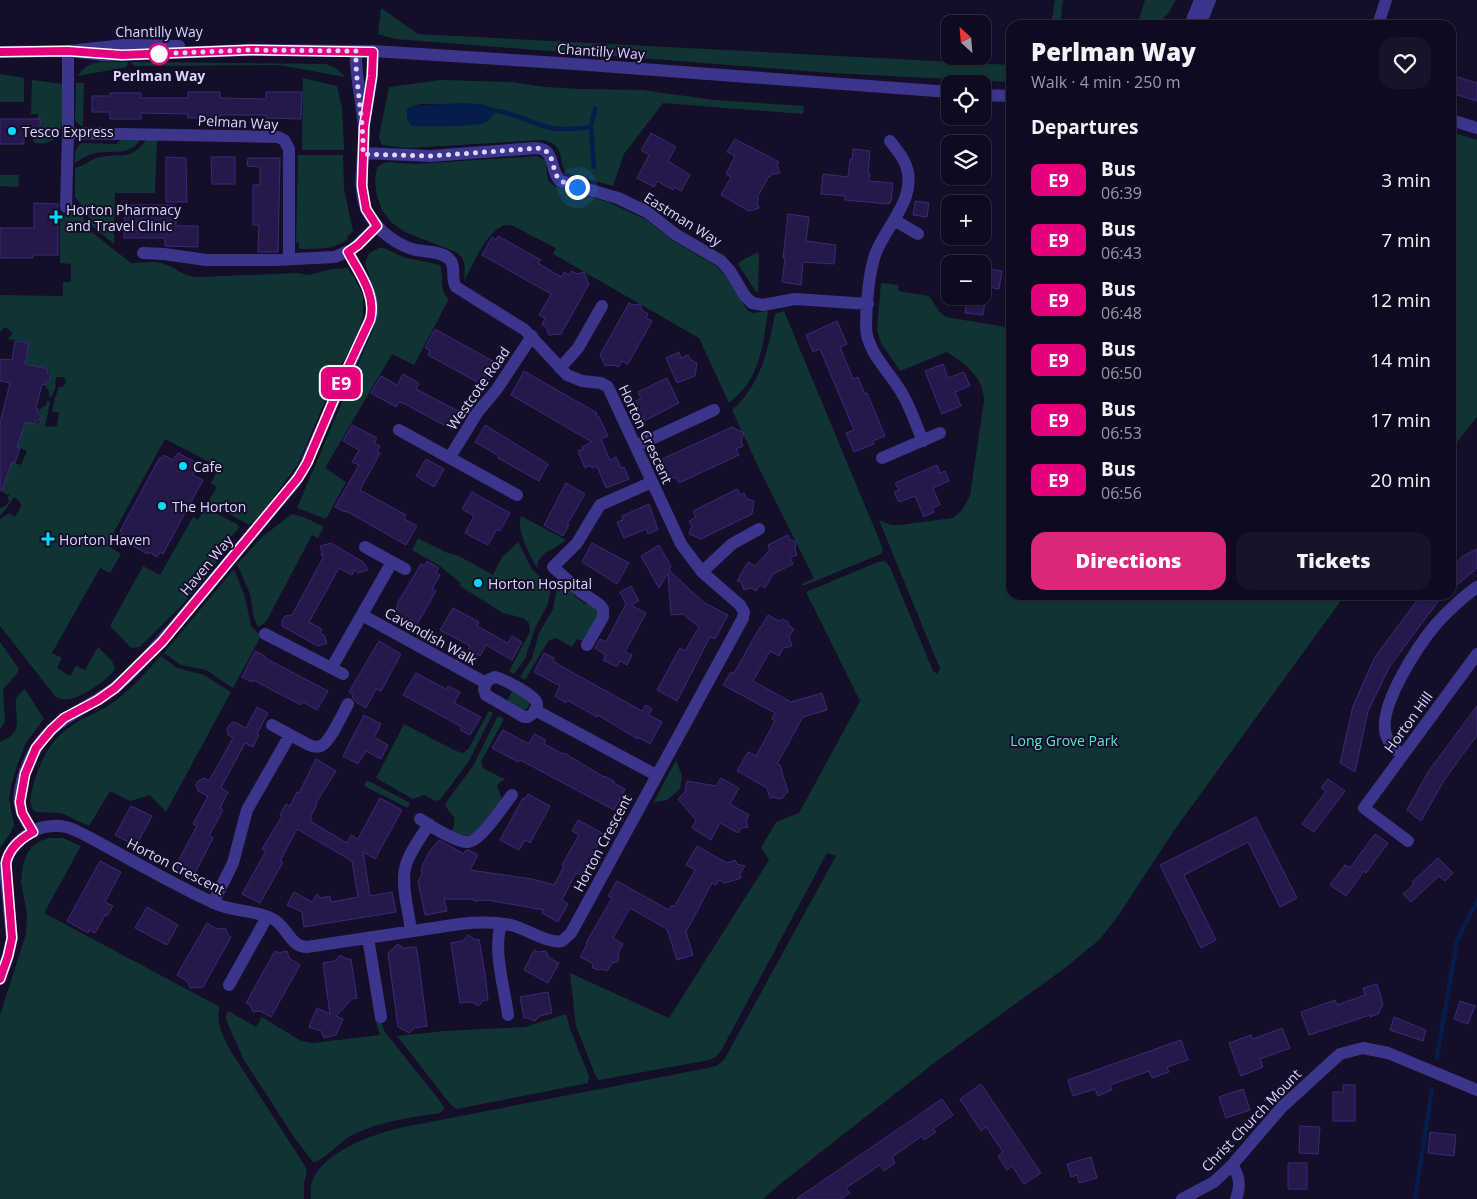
<!DOCTYPE html>
<meta charset="utf-8">
<style>
body{margin:0;font-family:"Open Sans",sans-serif;background:#181328;color:#f1f3f6;height:100vh;display:flex;flex-direction:column;font-size:19px;white-space:nowrap}
*{box-sizing:border-box;margin:0}
p{font-size:16px;color:#9b9aa4}
.icon{flex:none;width:28px;height:28px;fill:none;stroke:currentColor;stroke-width:2;stroke-linecap:round;stroke-linejoin:round}
.map{position:relative;flex:1;overflow:hidden}
.sheet{position:absolute;left:1006px;top:20px;width:450px;height:580px;display:flex;flex-direction:column;background:#0f0a1f;border-radius:15px;box-shadow:0 1px 4px #0004,0 0 0 1px #2f2b3d}
.sheet>*{flex:none}
.badge{padding:0 10px;border-radius:8px;font-size:18px;line-height:32px}
.needle{width:32px;rotate:334deg}
.controls{position:absolute;left:941px;top:15px;display:grid;gap:10px}
.controls a{display:grid;place-items:center;width:50px;height:50px;border-radius:10px;background:#0f0a1f;box-shadow:0 1px 4px #0004,0 0 0 1px #2f2b3d;font-size:25px}
.you{position:absolute;width:25px;height:25px;margin:-12px;border:4px solid #fff;border-radius:50%;background:#1a73e8;box-shadow:0 0 0 8px #1a73e833}
.map>.badge{position:absolute;translate:-50% -50%;box-shadow:0 0 0 2px #fff}
h2{padding:0 25px;font-size:19px;line-height:45px}
.round{display:grid;place-items:center;flex:none;width:52px;height:52px;border-radius:15px;background:#181328}
.headline{display:flex;align-items:center;justify-content:space-between;height:85px;padding:0 25px}
h1{font-size:24px;font-weight:800;line-height:38px}
.primary-button{display:flex;gap:10px;margin-top:auto;padding:10px 25px}
.primary-button a{flex:1;height:58px;border-radius:15px;background:#db2777;color:#fff;font-size:20px;font-weight:800;line-height:58px;text-align:center}
.primary-button a+a{background:#181328;color:#f1f3f6}
ul{padding:0;list-style:none}
li{display:flex;align-items:center;gap:15px;height:60px;padding:0 25px}
li div{flex:1}
li b{display:block;font-size:19px}
li em{font-style:normal}
li .badge{min-width:55px;font-weight:700;text-align:center}
.map>svg:first-child{display:block}
</style>
<div class="map">
<svg width="1477" height="1199" viewBox="0 0 1477 1199">
<rect width="100%" height="100%" fill="#140e29"/>
<path fill="#103434" fill-rule="evenodd" d="M1055 0H1063L1060 25H1051Z
M1145 0H1176L1169 12 1158 25H1137Z
M381 8 418 34 1011 65V82L831 73 395 39 378 34Z
M128 62 127 67 78 76C88 58 110 62 128 62Z
M132 62 326 64 336 68 345 77 279 65 134 66Z
M0 74 24 78V102H0Z
M303 78 337 86 342 108 344 150H302Z
M32 80 63 84C62 106 70 148 35 143 28 133 35 124 39 114H31Z
M441 80 513 82 544 87 580 89 642 90 715 100 804 106 803 114 663 103 624 154 613 186 566 173C557 159 567 146 543 140L407 148 382 145 379 137 389 87ZM421 104H481L493 108 483 123 412 126 407 117V110L412 106Z
M76 83H84L83 127 77 123 75 119Z
M1451 132 1477 140V417L1451 450Z
M121 140H140C130 156 112 150 96 153 89 154 81 159 75 163 75 154 74 147 82 143L116 144Z
M146 140H157L155 193H115L114 244 93 227 83 207 75 197V168C84 166 91 159 100 157 122 153 131 161 146 140Z
M298 155H343L344 189 353 231 347 237 348 239C334 250 316 249 299 249V243L296 242Z
M537 156 545 160 548 180 554 186 608 202 645 219 672 240 716 266 727 277 747 310 753 313 768 311C765 334 761 364 748 383 743 391 736 397 729 403L699 338 553 254 556 248 513 226C492 217 472 267 464 281 465 269 467 260 456 252L407 233 392 223 382 210 377 196 375 180 377 167 386 162 416 164Z
M0 175H19L18 187 0 186Z
M68 206H76L79 209 89 230 131 263C141 263 154 260 164 264 178 268 180 276 198 277L298 273 309 275 332 269 347 268 354 277 363 296V316L357 334 332 385 298 464 262 513 249 525 208 502 217 487 211 483 219 467 165 439 107 545 121 554 110 573 100 568 52 653 62 658 57 668 70 676 76 666 85 670 98 647 112 661 115 669C107 681 68 709 55 696L0 626V519L9 513 15 517 21 506 20 502 14 497 3 513 0 515V508L5 506 9 502 8 497 10 494 7 495 0 490 12 462 21 465 27 451 17 447 22 431 11 427 13 419 36 424 40 420 41 415 39 411 40 409 45 406 48 400 50 403 45 427 57 426 59 413 52 411 55 398 59 387H63L66 382 64 377H57L55 382 56 386 52 396 49 397V391L45 386 50 376 48 373 49 369 25 364 29 343 8 339 13 333 5 327 0 332V295L63 296V282H71V264L60 263V214H68Z
M379 248H384L403 257 440 265C445 277 437 289 449 299L414 365 392 354 325 468 346 482 326 519 297 508 375 325 376 318 374 288 365 263 369 253Z
M756 253H758L759 255 758 291 756 292 738 264 741 261Z
M881 283 898 285V291L929 296 939 311 946 317 1011 328V595H1345L1173 832 1118 916 1099 940 1065 968 938 1060 784 1181 763 1199H311C311 1193 310 1185 313 1179 325 1151 372 1135 399 1128L708 1068 716 1066 724 1060 836 856 827 853 722 1049 717 1056 710 1060 599 1080 596 1077 576 1026 570 973 669 1018 769 860 761 848 776 822 799 813 860 701 806 592 878 562 885 561 890 567 933 671 937 674 940 669 879 520 891 525H899L953 518 962 510 970 496 984 401C984 377 965 364 947 352L900 371 881 343 877 330Z
M784 311 883 549 882 553 876 556 803 586 802 584 814 578 757 464 732 410C761 385 768 350 775 314Z
M205 508 237 524 239 528 217 552 220 555C201 590 168 618 140 647L131 648 110 626 143 566 160 575 193 517 198 520Z
M292 514 306 518 324 527 318 538 312 535 266 622 258 627 254 618 250 594 237 564 262 537Z
M521 516 566 540 553 549 546 552 538 561 537 568C530 555 516 531 521 516Z
M418 538 445 552 459 556 493 575 502 557 518 542 532 569 539 576 547 581 551 588 548 604 535 628 525 659 514 674 509 671 530 632 529 623 523 618 503 613 460 586 461 583 440 566 412 550Z
M234 569 245 597 251 626 261 636 233 688 206 670 181 665 164 653Z
M557 588 573 590 574 596 585 604 592 603 596 606 599 616 583 641 577 639 572 647 556 638 548 641 525 680 520 677 532 658 539 633 553 609Z
M0 642 19 669 17 674 3 689 5 722 0 730Z
M161 656 177 668 204 675 231 692 166 812 150 795 130 801 110 791 89 826 61 813 35 812C28 804 31 795 33 786 41 758 51 738 77 722 89 715 103 710 114 702 131 689 146 672 161 656Z
M25 689 44 719 26 743 19 760 11 786 9 799 14 825 11 832 0 848V742C26 731 14 719 16 698Z
M513 689 529 700C530 706 528 708 523 711L506 703Z
M489 711 493 713 469 761 440 800 436 801 424 795 413 799 376 778 404 724 456 751 463 753 469 748Z
M498 716 504 719 481 762 483 768 506 780 501 781 497 786 501 796V801L475 833C466 838 461 835 452 831 459 811 450 818 445 804L473 766Z
M676 760 682 776 680 789 667 800 653 803Z
M367 780 410 803 408 808 364 786Z
M49 838H63L81 846 44 913 220 1007C214 1021 225 1041 232 1053L305 1166 307 1171 304 1183V1199H0V1015L26 934 27 914 21 882 23 864 28 852 32 847 40 841Z
M228 1011 256 1027 262 1017 301 1041 312 1043 380 1035 375 1019 379 1018 385 1032 443 1105 444 1109 440 1113C409 1118 374 1122 347 1138 338 1144 323 1161 313 1162L294 1137 244 1060 227 1022 226 1016Z
M566 1014 570 1029 589 1076 588 1083 457 1109 451 1105 397 1036 445 1031 525 1027Z"/>
<path fill="#061c4a" d="M459 103 481 104 493 108 495 112C492 117 489 121 484 123 470 127 427 127 412 126L408 121 407 110 412 106Z"/>
<g fill="none" stroke-linecap="round" stroke-linejoin="round">
<path stroke="#061c4a" stroke-width="4.5" d="M491 110C512 111 531 124 551 128 564 131 578 128 591 127L595 109
M591 127 594 167
M1437 1057 1457 941 1477 901
M1415 1199 1432 1089"/>
</g>
<path fill="#25194c" stroke="#3c297a" d="M1451 75 1477 83V101L1451 93Z
M188 92H220V98L266 99V92H302L301 119 266 118V115H220V118H188V114L141 113V119H110V112H92V96H110V93H141V98H188Z
M0 119H40V134H24V144H0Z
M651 133 676 147 668 161 690 175 681 191 674 187 673 190 657 181 654 187 637 178 649 155 641 150Z
M735 139 779 162 777 166 780 173 772 174 770 177 769 176 757 198 759 199 757 202 759 208 749 211 721 195 731 177 726 174 735 156 727 152Z
M853 149 870 151 868 174H870L869 181 893 183 891 202H889V204L845 200V196L821 194 823 174 848 177 850 159 852 160Z
M166 157 186 158 187 202H166Z
M211 157H235V184H212Z
M248 158H280L278 252H258L259 225H253V185H260V167L247 166Z
M915 201 929 203 927 217 913 215Z
M34 203 58 204V255H33V258H0V228H34Z
M125 205H176V226H198V247L165 246V238H124Z
M788 214 809 217 806 241 836 245 834 264 803 262 801 285 782 282 785 258H783Z
M498 236 541 260 538 263 561 277 564 272 569 275 572 271 577 274 584 272 589 284 561 334 549 335 546 327 542 325 545 318 539 315 551 294 482 255 492 237 496 240Z
M982 268 1002 271 999 289 982 286Z
M967 296H986L983 315 965 313Z
M629 303 633 305 640 304 643 311 648 314 646 318 652 321 628 364 622 361 618 367 614 365 605 366 600 355Z
M837 321 847 344 840 347 853 379 858 377 865 394 867 393 885 436 873 441 874 444 854 452 846 433 854 430 820 349 813 352 806 335Z
M435 329 498 364 488 382 482 378 479 383 428 355 430 350 425 348Z
M15 341 29 343 25 364 48 369 47 373 51 378 46 381 45 385 42 384 36 408 38 409V412L42 418 36 421 35 424 25 422 17 447 20 448 15 463 12 462 2 490H0V423L10 383 0 381V359L12 360Z
M679 352 681 358 688 355 691 360 697 363 695 376 677 383 666 358Z
M943 364 948 378 964 372 970 386 955 392 961 406 942 414 925 371Z
M524 371 597 413 596 415 599 417 608 436 601 439 610 460 616 457 621 468 624 467 629 479 606 488 597 466 592 468 591 465 585 468 578 451 584 449 582 447 592 442 511 395Z
M403 374 419 383 416 389 462 413 453 430 405 404 399 402 396 407 371 393 381 376 397 385Z
M667 378 679 403 646 420 634 415 636 406 634 402 641 398 638 392Z
M352 425 377 438 374 443 380 446 377 451 380 453 360 490 406 515 404 519 417 526 406 545 346 511 345 512 335 507 359 465 352 462 359 450 343 441Z
M485 425 548 464 539 481 498 458 499 456 475 442Z
M732 427 744 433 741 441 743 446 736 449 739 455 679 483 676 477 669 480 667 475 659 472 662 459Z
M178 453 199 464 193 475 203 480 163 554 160 552 157 557 149 552 148 554 129 544 130 541 120 536 122 532 120 531 160 457 162 459 164 455 173 460Z
M426 459 444 469 434 487 416 476Z
M937 465 940 473 945 471 949 481 933 488 940 505 932 508 934 512 924 517 915 496 899 502 894 492 899 490 895 483Z
M566 483 585 494 567 525H569L563 536 544 525Z
M737 489 740 495 744 493 747 499 754 501 752 514 701 539 689 534 692 526 689 521 696 517 693 511Z
M472 492 510 513 500 531 497 529 488 545 465 533 474 516 462 509Z
M649 504 658 530 648 534 646 529 624 538 617 522 623 520 622 516Z
M788 535 789 539 796 542 795 549 797 555 790 558 793 564 773 574 765 588 760 585 756 591 751 588 744 590 741 582 737 581 748 562 755 566 770 550 768 545Z
M331 543 363 562 368 570 358 573 354 570 352 575 339 568 309 622 322 629 320 633 324 635 327 643 318 646 282 626V621L285 616 292 615 324 556 321 555 322 552 320 546Z
M592 543 629 563 617 584 582 562Z
M659 545 671 566 669 570 703 602 728 615 715 639 710 637 677 701 657 690 680 648 685 651 699 627 683 614 671 615 668 573 659 588 641 556Z
M1477 549V568L1451 590V567L1463 556Z
M427 561 439 568 436 573 440 575 432 589 436 591 415 628 393 616 398 605 397 604 421 564 425 566Z
M631 586 639 601 631 605 646 613 625 652 632 655 627 665 620 661 617 667 603 660 606 655 595 648 600 639 606 642 626 604 620 592Z
M1421 595H1443L1390 666 1368 711 1355 772 1340 763 1353 706 1375 657Z
M453 608 479 622 477 626 508 643 512 636 522 642 512 660 486 645 480 656 468 649 470 646 440 630Z
M768 615 779 621 783 619 788 622 789 626 794 629 789 637 792 646 783 648 779 656 770 651 753 681 791 702 822 693 827 710 803 717 777 764 780 765 788 792 785 794 783 798 778 799 774 797 770 798 767 788 737 771 748 752 756 756 775 721 772 719 775 713 723 685 731 672 734 673 760 627H761Z
M379 641 401 654 381 691 376 689 366 708 356 702 352 697 353 695 349 692Z
M255 651 265 656V658L328 691 317 710 303 702 301 705 253 680 252 682 242 677Z
M544 653 554 658 553 661 568 670 642 711 646 705 652 709 649 715 662 722 650 744 638 737V739L598 715 597 717 567 700 566 703 555 696 560 686 534 672Z
M416 673 446 689 448 686 460 692 454 703 481 717 470 735 460 730 462 727 403 695Z
M1477 706V735L1443 782 1421 821 1407 810 1428 772Z
M257 707 268 713 257 734 259 735 253 747 245 743 221 788 228 792 220 808 223 810 209 836 213 838 192 879 174 869 197 826 193 824 208 796 198 791 196 785 198 781 204 778 209 781 233 738 228 735 227 729 229 725 234 722 246 728Z
M364 715 381 724 374 737 388 745 381 759 366 751 358 764 343 756Z
M503 730 529 744 534 734 546 740 544 744 563 754 564 753 604 777V776L614 781 613 783 625 789 614 810 520 760 518 762 492 748Z
M316 759 336 771 316 803 317 804 310 817 312 818 310 821 347 843 351 835 358 839 380 798 402 810 375 859 363 852 370 896 392 892 396 912 304 927 302 912 287 905 294 892 312 902 317 894 321 898 330 896 331 902 358 897 352 861 297 829 280 861 283 862 260 903 242 894 266 851 262 849 282 816 280 815 286 804 290 806 297 792 299 793Z
M721 778 739 788 730 804 749 815 746 821 748 827 741 828 738 833 720 823 711 840 692 828 696 820 678 799 685 792 687 781 716 786Z
M1328 779 1345 791 1314 832 1302 824 1326 791 1321 788Z
M528 794 550 806 530 843 525 840 519 850 500 840 523 798 525 799Z
M131 806 152 816 136 846 115 835Z
M1256 817 1297 898 1280 907 1248 842 1184 875 1216 940 1201 948 1160 865Z
M578 820 604 834 581 875 576 873 562 900 568 904 558 922 542 913 544 910 487 900 474 901V899H444L447 911 425 915 418 881 422 874 421 869 429 852 439 840 464 854 466 850H469L478 855 470 870 532 879 554 885 564 866 562 865 579 835 572 831Z
M1375 834 1388 843 1366 873 1364 871 1346 896 1330 885 1345 865 1350 868Z
M697 846 727 863 735 860 737 864 745 866 740 874 741 878 725 883 719 880 716 885 712 883 686 932 693 955 677 960 667 929 630 908 613 938 623 944 618 953 619 958 617 962 612 963 607 971 602 969 598 970 593 968 592 963 580 957 587 944 586 943 612 898 608 896 617 881 669 910 672 905 674 907 695 870 686 865Z
M1438 858 1453 873 1445 881 1439 876 1411 902 1403 894 1414 884 1412 882Z
M100 861 121 872 105 902 113 906 107 916 105 915 95 933 89 930 88 933 67 921Z
M147 907 178 925 167 945 135 928Z
M207 923 217 929 225 928 228 935 231 937 203 987 190 988 188 982 177 975Z
M468 935 476 940 479 939 485 974 488 1000H484L478 1006 472 1002 460 1003 451 943 463 941Z
M398 944 403 948 416 947 418 957 427 1026 414 1028 409 1033 398 1027 388 953Z
M534 950 538 952 546 951 549 958 559 963 548 983 524 970Z
M275 951 279 953 287 951 289 958 300 965 271 1017 260 1011 253 1012 250 1005 246 1003Z
M340 955 347 959H351L357 998 352 999 336 1016 343 1019 336 1035 324 1038 321 1031 309 1027 317 1008 330 1014 323 963 335 961Z
M1377 984 1383 1004 1378 1014 1370 1017V1015L1309 1035 1301 1012 1335 1000 1337 1005 1365 995 1363 988Z
M548 992 552 1013 540 1016 535 1021 528 1018H524L520 997Z
M1460 1001 1475 1006 1468 1024 1454 1019Z
M1394 1017 1426 1030 1423 1041 1390 1030Z
M1282 1028 1290 1048 1260 1059 1263 1067 1241 1076 1229 1043 1251 1035 1253 1039Z
M1181 1040 1188 1060 1167 1067 1169 1072 1152 1078 1149 1071 1110 1085 1112 1090 1098 1096 1095 1089 1073 1096 1068 1080Z
M981 1084 1041 1173 1024 1184 1012 1166 1007 1170 998 1156 1003 1152 986 1127 981 1131 960 1099Z
M1343 1085H1355V1121H1333V1092H1343Z
M1243 1089 1250 1110 1226 1118 1219 1097Z
M942 1099 953 1115 933 1129 936 1132 924 1140 922 1136 892 1157 895 1163 884 1171 880 1165 846 1188 850 1193 840 1199H796Z
M1300 1126 1320 1127 1318 1154 1299 1153Z
M1430 1132 1456 1135 1454 1156 1428 1153Z
M1091 1157 1097 1178 1079 1183 1077 1175 1071 1177 1067 1164Z
M1288 1163H1307V1189H1288Z"/>
<g fill="none" stroke-linecap="round" stroke-linejoin="round">
<path stroke="#3c358c" stroke-width="12" d="M1190 25 1200 0
M1196 25 1204 15 1210 0
M1378 25 1386 0
M68 51 103 55H123L249 50 373 51 575 64 950 92
M0 52 68 51 124 45 179 46
M982 95 1011 96
M366 113 372 76 373 51
M1451 120 1477 128
M68 133 278 137 284 140 289 149V259
M890 141C895 148 902 155 905 163 919 195 889 223 877 250 869 268 866 306 866 326 866 352 891 373 903 395 911 409 916 425 923 441
M363 153 431 156 536 148C556 149 549 169 560 181L618 198 647 212 675 234 721 261 730 271 745 296 752 303 763 305 795 299 868 304
M66 207 68 133V51
M894 220 918 234
M143 253 164 254 206 260H274L335 257 353 249 377 226
M560 368 578 348 602 306
M399 430 517 495
M636 446 714 410
M450 457 477 413 497 389 532 336
M882 458 940 433
M365 547 405 569
M702 572 732 544 759 529
M362 615 486 683 490 679 495 677C503 679 510 683 517 687 529 694 549 704 528 717H524L486 695 484 689 486 683
M265 634 343 674
M587 645 603 617V609L600 605 581 592 553 567 577 543 600 505 652 482
M332 667 392 562
M535 710 656 775
M272 725 309 745C313 746 317 748 321 746 330 742 343 713 348 704
M1402 755C1395 749 1389 744 1386 735 1377 707 1419 644 1437 623 1449 610 1463 597 1477 587
M420 819C429 825 457 843 468 842 481 841 503 806 512 795
M33 832C28 824 21 815 20 805 17 790 27 763 35 750 57 713 97 707 126 678 186 618 237 549 293 485L304 468 372 315C375 292 358 271 348 252
M1408 841 1364 808 1477 654
M213 903 233 863 247 810 290 735
M501 924C493 952 504 986 508 1015
M411 931C409 913 401 885 405 869 408 853 421 838 429 824
M368 938 381 1017
M0 979 8 956 12 938 5 869C7 846 31 826 54 826 64 825 73 829 81 833 125 856 168 882 214 903 233 912 255 910 273 919 287 926 290 947 307 947L460 924C477 922 495 922 511 925 527 929 548 944 562 941L571 933 743 618 744 612 740 605 702 572 681 544 608 387 601 383 582 381 567 375 525 330 456 287C450 278 457 266 449 259 442 251 426 252 416 250 404 247 392 240 383 232 375 224 367 215 364 203 358 179 365 152 364 127 362 101 355 77 356 51
M229 985 267 917
M1232 1165C1240 1176 1241 1186 1236 1199
M1182 1199 1214 1182 1232 1165 1282 1107 1340 1054 1363 1048 1388 1053 1477 1090"/>
</g>
<g fill="none" stroke-linecap="round" stroke-linejoin="round">
<defs>
<path id="line" d="M0 52 68 51 122 55 249 50 373 52 372 76 364 127 362 186 366 209 377 226 358 245 348 252C359 273 377 295 370 320L343 378 307 463 298 478 162 642 115 688 98 700 64 718 51 730 36 748 25 774 20 802 22 813 33 832C20 839 9 848 6 863L12 938 8 956 0 979"/>
</defs>
<use href="#line" stroke="#fff" stroke-width="11"/>
<use href="#line" stroke="#e6007e" stroke-width="8"/>
<path stroke="#ddd6ff" stroke-width="5" stroke-dasharray="0 9" d="M159 54H154L249 50 356 51C355 85 364 118 363 154L431 156 540 148C555 153 551 167 558 178L566 184 577 187"/>
</g>
<circle fill="#fff" stroke="#e6007e" stroke-width="2.5" cx="159" cy="54" r="10"/>
<g fill="#02dcff" stroke="#140e29" stroke-width="2">
<circle cx="12" cy="131" r="5"/>
<path d="M53.5 209.5h5v5h5v5h-5v5h-5v-5h-5v-5h5z"/>
<circle cx="183" cy="466" r="5"/>
<circle cx="162" cy="506" r="5"/>
<path d="M45.5 531.5h5v5h5v5h-5v5h-5v-5h-5v-5h5z"/>
<circle cx="478" cy="583" r="5"/>
</g>
<g text-anchor="middle" dominant-baseline="central" stroke-width="4" stroke-linejoin="round" paint-order="stroke">
<g font-size="14" fill="#ddd6ff" stroke="#140e29">
<text x="159" y="31">Chantilly Way</text>
<text transform="translate(601 51) rotate(4)">Chantilly Way</text>
<text transform="translate(238 122) rotate(3)">Pelman Way</text>
<text transform="translate(683 219) rotate(32)">Eastman Way</text>
<text transform="translate(478 388) rotate(-55)">Westcote Road</text>
<text transform="translate(646 434) rotate(65)">Horton Crescent</text>
<text transform="translate(206 565) rotate(-50)">Haven Way</text>
<text transform="translate(431 636) rotate(29)">Cavendish Walk</text>
<text transform="translate(1408 722) rotate(-54)">Horton Hill</text>
<text transform="translate(602 843) rotate(-62)">Horton Crescent</text>
<text transform="translate(176 866) rotate(27)">Horton Crescent</text>
<text transform="translate(1251 1120) rotate(-46)">Christ Church Mount</text>
</g>
<g font-size="14" font-weight="bold" fill="#ddd6ff" stroke="#140e29">
<text x="159" y="75">Perlman Way</text>
</g>
<g font-size="14" fill="#ddd6ff" stroke="#140e29" text-anchor="start">
<text x="22" y="131">Tesco Express</text>
<text x="66" y="209">Horton Pharmacy<tspan x="66" dy="16">and Travel Clinic</tspan></text>
<text x="193" y="466">Cafe</text>
<text x="172" y="506">The Horton</text>
<text x="59" y="539">Horton Haven</text>
<text x="488" y="583">Horton Hospital</text>
</g>
<g font-size="14" fill="#58e9cb" stroke="#140e29">
<text x="1064" y="740">Long Grove Park</text>
</g>
</g>
</svg>
<div class="controls">
<a><svg class="needle" viewBox="-14 -14 28 28"><path d="M0-13l5 13h-10z" fill="#e53935"/><path d="M0 13l5-13h-10z" fill="#9b9aa4"/></svg></a>
<a><svg class="icon" aria-label="locate" viewBox="0 0 24 24"><circle cx="12" cy="12" r="6"/><path d="M12 2v4M12 18v4M2 12h4M18 12h4"/></svg></a>
<a><svg class="icon" aria-label="layers" viewBox="0 0 24 24"><path d="M12 4l9 5-9 5-9-5zM3 14l9 5 9-5"/></svg></a>
<a>+</a>
<a>−</a>
</div>
<div class="you" style="left:577px;top:187px"></div>
<b class="badge" style="left:341px;top:383px;background:#e6007e;color:#fff">E9</b>
<section class="sheet">
<div class="headline"><div><h1>Perlman Way</h1><p>Walk · 4 min · 250 m</p></div><a class="round"><svg class="icon" aria-label="heart" viewBox="0 0 24 24"><path d="M12 20l-8-8c-3-5 5-10 8-4 3-6 11-1 8 4z"/></svg></a></div>
<h2>Departures</h2>
<ul>
<li><span class="badge" style="background:#e6007e;color:#fff">E9</span><div><b>Bus</b><p>06:39</p></div><em>3 min</em></li>
<li><span class="badge" style="background:#e6007e;color:#fff">E9</span><div><b>Bus</b><p>06:43</p></div><em>7 min</em></li>
<li><span class="badge" style="background:#e6007e;color:#fff">E9</span><div><b>Bus</b><p>06:48</p></div><em>12 min</em></li>
<li><span class="badge" style="background:#e6007e;color:#fff">E9</span><div><b>Bus</b><p>06:50</p></div><em>14 min</em></li>
<li><span class="badge" style="background:#e6007e;color:#fff">E9</span><div><b>Bus</b><p>06:53</p></div><em>17 min</em></li>
<li><span class="badge" style="background:#e6007e;color:#fff">E9</span><div><b>Bus</b><p>06:56</p></div><em>20 min</em></li>
</ul>
<div class="primary-button"><a>Directions</a><a>Tickets</a></div>
</section>
</div>
